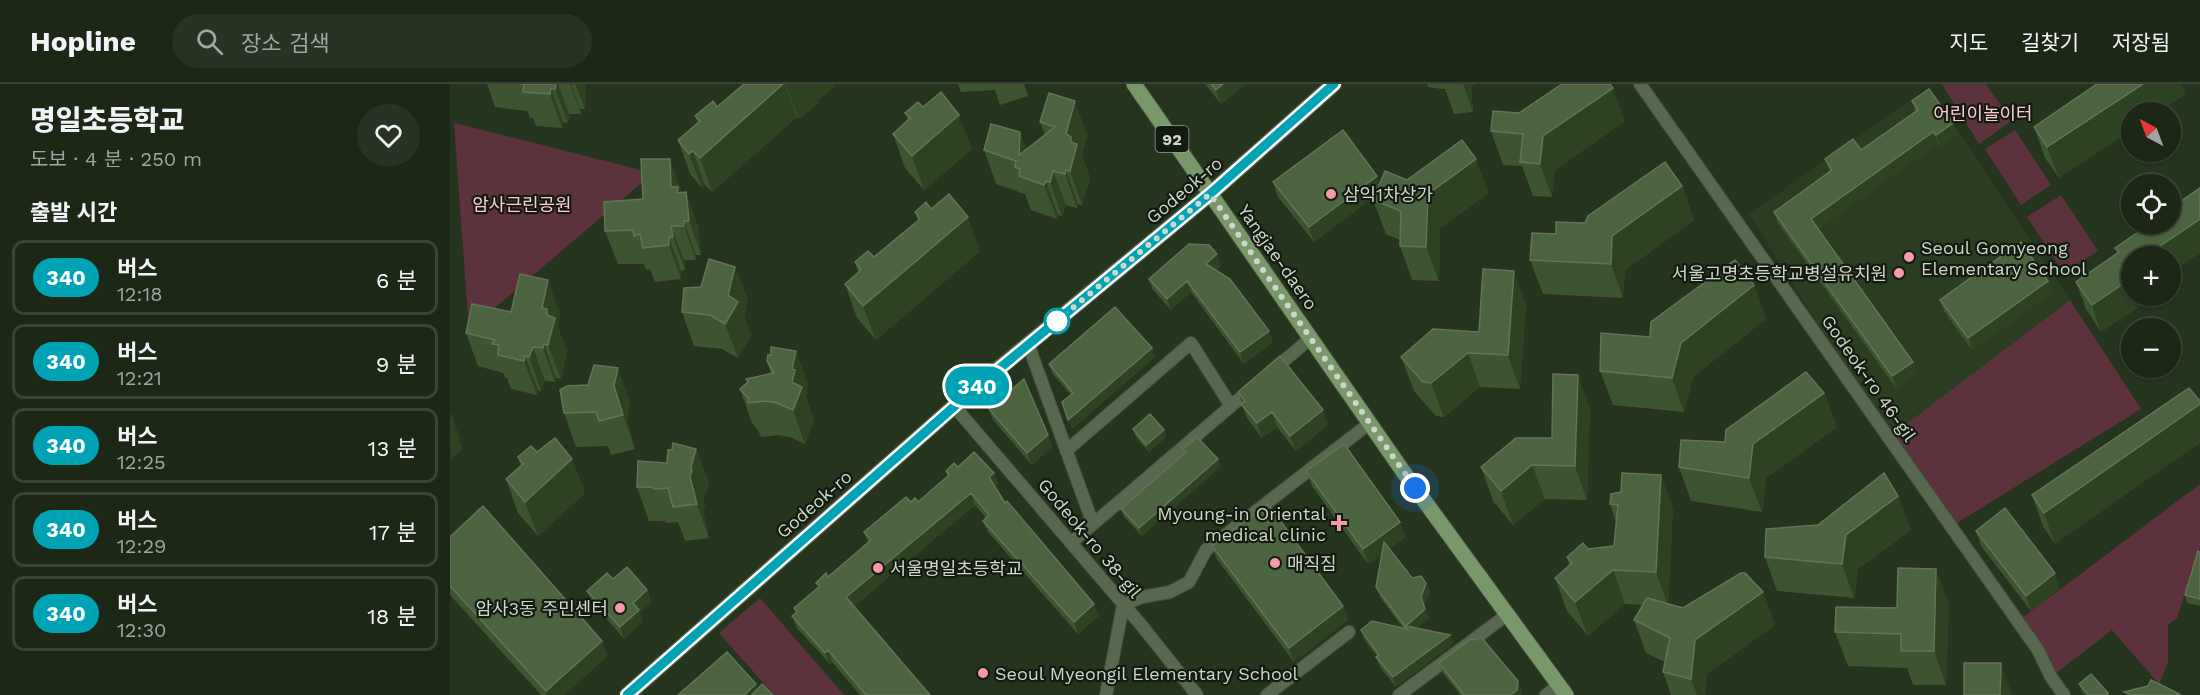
<!DOCTYPE html>
<html lang="ko">
<meta charset="utf-8">
<style>
body{margin:0;font-family:"Work Sans","Noto Sans KR",sans-serif;background:#293323;color:#f1f3f6;height:100vh;display:flex;flex-direction:column;font-size:22px;white-space:nowrap}
*{box-sizing:border-box;margin:0}
p{font-size:20px;color:#a0a5a1}
.icon{flex:none;width:33px;height:33px;fill:none;stroke:currentColor;stroke-width:2;stroke-linecap:round;stroke-linejoin:round}
.map{position:relative;flex:1;overflow:hidden}
.details{display:flex;flex-direction:column;background:#1c2716;width:450px}
.details>*{flex:none}
.badge{padding:0 12px;border-radius:20px;font-size:21px;line-height:39px}
.needle{width:39px;rotate:319deg}
.controls{position:absolute;left:1671px;top:18px;display:grid;gap:12px}
.controls a{display:grid;place-items:center;width:60px;height:60px;border-radius:50%;background:#1c2716;box-shadow:0 2px 4px #0004,0 0 0 2px #3a4435;font-size:30px}
.you{position:absolute;width:30px;height:30px;margin:-15px;border:4px solid #fff;border-radius:50%;background:#1a73e8;box-shadow:0 0 0 9px #1a73e833}
.map>.badge{position:absolute;translate:-50% -50%;box-shadow:0 0 0 3px #fff}
h2{padding:0 30px;font-size:22px;line-height:54px}
.round{display:grid;place-items:center;flex:none;width:63px;height:63px;border-radius:32px;background:#293323}
.headline{display:flex;align-items:center;justify-content:space-between;height:102px;padding:0 30px}
h1{font-size:28px;font-weight:800;line-height:45px}
ul{padding:0;list-style:none}
li{display:flex;align-items:center;gap:18px;height:75px;margin:0 12px 9px;padding:0 18px;border:3px solid #3a4435;border-radius:12px}
li div{flex:1}
li b{display:block;font-size:22px}
li em{font-style:normal}
li .badge{min-width:66px;font-weight:700;text-align:center}
header{display:flex;align-items:center;gap:36px;box-sizing:border-box;height:84px;padding:0 30px;background:#1c2716;border-bottom:2px solid #3a4435}
header strong{font-size:28px}
nav{display:flex;gap:33px;margin-inline-start:auto;font-size:21px}
.search{width:420px;height:54px;background:#293323;display:flex;align-items:center;gap:15px;box-sizing:border-box;padding:0 21px;border-radius:33px;color:#a0a5a1;font-size:22px}
main{display:flex;flex:1;min-height:0}
.map>svg:first-child{display:block}
</style>
<header>
<strong>Hopline</strong>
<div class="search"><svg class="icon" aria-label="search" viewBox="0 0 24 24"><circle cx="10" cy="10" r="6"/><path d="M15 15l6 6"/></svg>장소 검색</div>
<nav><a>지도</a><a>길찾기</a><a>저장됨</a></nav>
</header>
<main>
<section class="details">
<div class="headline"><div><h1>명일초등학교</h1><p>도보 · 4 분 · 250 m</p></div><a class="round"><svg class="icon" aria-label="heart" viewBox="0 0 24 24"><path d="M12 20l-8-8c-3-5 5-10 8-4 3-6 11-1 8 4z"/></svg></a></div>
<h2>출발 시간</h2>
<ul>
<li><span class="badge" style="background:#00a3b4;color:#fff">340</span><div><b>버스</b><p>12:18</p></div><em>6 분</em></li>
<li><span class="badge" style="background:#00a3b4;color:#fff">340</span><div><b>버스</b><p>12:21</p></div><em>9 분</em></li>
<li><span class="badge" style="background:#00a3b4;color:#fff">340</span><div><b>버스</b><p>12:25</p></div><em>13 분</em></li>
<li><span class="badge" style="background:#00a3b4;color:#fff">340</span><div><b>버스</b><p>12:29</p></div><em>17 분</em></li>
<li><span class="badge" style="background:#00a3b4;color:#fff">340</span><div><b>버스</b><p>12:30</p></div><em>18 분</em></li>
</ul>
</section>
<div class="map">
<svg width="1750" height="611" viewBox="0 0 1750 611">
<rect width="100%" height="100%" fill="#25341d"/>
<path fill="#2a3d20" d="M1479 3 1620 216 1439 353 1299 130Z"/>
<path fill="#5c333c" d="M1492 0H1536L1561 37 1529 60Z
M4 39 203 89 19 246Z
M1565 46 1601 101 1571 121 1535 65Z
M1611 111 1648 167 1614 189 1577 133Z
M1620 216 1691 325 1502 442 1439 353Z
M1750 400V464L1727 534 1718 541V579L1709 600 1662 546 1601 593 1568 537Z
M310 514 394 611H324L269 549Z"/>
<g fill="none" stroke-linecap="round" stroke-linejoin="round">
<defs>
<path id="street" d="M1190 0 1588 566 1601 593 1614 611
M578 260 643 440
M822 287 861 254
M504 322 692 542 747 611
M616 367 741 259 781 322
M621 459 802 304
M656 611 673 521 692 513 720 508 739 498 756 466 920 339
M817 611 899 548
M949 611 1058 530
M1096 611 1109 601"/>
<path id="secondary" d="M177 611 525 304 760 110 884 0"/>
<path id="primary" d="M684 0 957 393 1116 611"/>
</defs>
<use href="#street" stroke="#43503d" stroke-width="14"/>
<use href="#secondary" stroke="#43503d" stroke-width="17"/>
<use href="#primary" stroke="#43503d" stroke-width="17"/>
<use href="#street" stroke="#57684f" stroke-width="12"/>
<use href="#secondary" stroke="#57684f" stroke-width="15"/>
<use href="#primary" stroke="#789869" stroke-width="15"/>
</g>
<path fill="#3c5530" d="M37 0H136L135 25H130L131 30H119L118 39 113 38 112 44 86 42 83 34H80L77 27 45 23Z
M294 0H384L385 2 368 16 369 19 349 35 347 33 262 108 255 101 252 104 240 90 228 56 248 39 245 32 267 23Z
M508 0H574L578 12 550 21 545 6 511 8Z
M755 0H796L771 20Z
M977 0H1025L1021 3 1023 28 1004 30 995 5H992L978 3Z
M1736 10 1708 28H1682L1609 94 1595 74 1584 43Z
M1462 17 1503 39 1507 50 1490 63 1488 59 1368 145 1463 278 1467 289 1446 304 1328 139 1324 128 1380 88 1375 75 1411 66 1465 27Z
M473 23 522 65 474 106 455 84 443 50 458 36 455 29Z
M1175 37 1105 86 1102 113 1083 112 1072 82 1053 81 1041 47Z
M590 38 637 51 632 72 640 94 632 121 628 120 627 124 616 121 612 132 608 131 607 135 581 126 575 110 546 100 534 66 570 48 576 65 595 51Z
M957 96 1039 109 990 144 989 197 962 196 950 162V156L936 150 923 116 925 112 864 158 828 113 823 98 930 99Z
M1232 102 1244 136 1175 186 1173 214 1093 210 1080 176 1106 150Z
M1750 104V169L1720 189V172L1682 212H1688L1684 214 1687 224 1651 248 1636 225 1626 198 1667 169 1665 164Z
M232 108 248 142 251 171H246V176H234L235 186 231 187V195L205 198 200 185 196 186 194 180H168L155 147 193 115Z
M481 125 530 167 426 256 407 234 395 200 408 188 405 178 424 173 468 137 465 128Z
M771 182 766 186 823 258 794 280 741 208 721 226 703 206 699 195Z
M285 183 298 217 294 232 301 252 288 274 272 265 244 262 232 228 251 203Z
M1598 197 1602 209 1522 266 1494 227 1490 216Z
M1304 201 1316 235 1243 293 1234 328 1163 321 1150 287 1200 253Z
M1076 221 1070 305 1030 303 994 333 986 332 964 307 951 273 1029 248Z
M61 228 110 230 108 243 117 268 111 295 106 294 105 298 95 297 91 307 88 306 87 311 61 305 57 294H55L53 289 28 282 16 249Z
M702 264 705 273 622 345 621 311 602 289 599 280Z
M346 267 358 301 356 313 364 336 355 360 340 353 328 351 311 353 308 346 302 339 290 305 321 290 317 277Z
M1739 304 1605 460 1593 442 1582 411Z
M788 308 878 341 846 367 827 343 812 354 797 334Z
M1374 309 1387 343 1316 394 1312 428 1241 417 1229 383 1275 358Z
M180 318 177 336 185 365 161 371 158 362 126 363 114 329Z
M1140 324 1137 416 1095 415 1063 441 1043 417 1031 383 1102 354Z
M539 325 598 351 602 363 582 381 543 336Z
M683 345 714 346 716 353 699 368 686 353Z
M246 365 259 399 253 417 255 421 253 427 259 454 235 457 228 438 216 439 215 437H199L187 403 217 379Z
M733 365 768 375 770 383 692 452 674 433 671 425 735 370Z
M87 368 122 375 135 409 88 452 68 429 56 395 71 382 68 373Z
M508 383 544 389 548 400 545 403 555 419 649 532 628 550 538 448 533 437 536 434 525 421 404 522 480 611H410L382 578 380 580 347 544 342 532 346 529 344 524 368 504 366 499 378 493 418 459 414 448 461 418H468L498 392 496 387Z
M856 387 956 453 939 465 962 494 980 508 974 523 979 534 968 544 1003 560 946 603 930 583 926 573 927 572 914 555 911 546 953 544 930 513 926 503 932 470 918 480 862 402Z
M1448 412 1461 446 1408 485 1404 514 1327 507 1315 473 1368 441Z
M1160 420 1223 424 1218 520 1233 524 1313 508 1325 541 1257 590 1255 611H1221L1213 588 1215 578 1196 569 1184 536 1193 521 1175 520 1138 552 1117 527 1105 494 1119 481 1117 473 1138 465 1164 462 1166 439Z
M1526 447 1610 504 1581 527 1531 462Z
M0 453 152 557 157 572 114 611H91L0 511Z
M762 462 893 522 898 536 844 578 767 475Z
M1750 468V522L1737 519 1735 511Z
M163 495 197 506 201 518 190 528 193 537 174 555 142 518 137 507Z
M1499 519 1496 601H1463L1457 584 1398 582 1385 548 1447 524Z
M989 579 1072 606 1071 611H1010L993 589Z
M1629 600 1658 609 1659 611H1635L1632 608Z"/>
<path fill="#2c4221" d="M106 0H108L119 30 118 39 105 5Z
M120 0H121L130 25 131 30Z
M125 0H136L135 25Z
M333 0H335L347 33 262 108 250 74Z
M338 0H384L385 2 368 16 369 19 349 35 336 1Z
M773 0H796L771 20 766 6Z
M1013 0H1025L1021 3 1023 28Z
M1693 0H1732L1736 10 1708 28H1682V46L1609 94 1597 63Z
M101 4 113 38 112 44 100 10Z
M1163 4 1175 37 1105 86 1102 113 1090 80 1093 52Z
M625 17 637 51 632 72 640 94 632 121 620 87 616 50Z
M509 31 522 65 474 106 462 72Z
M1503 39 1507 50 1490 63 1486 51Z
M570 48 582 82 569 71Z
M1483 48 1488 59 1365 147 1361 135Z
M243 67 255 101 252 104 239 70Z
M220 75 232 109 236 108 248 142 251 171 239 137 221 103Z
M1026 75 1039 109 990 144 989 197 976 163 978 110Z
M616 86 628 120 627 124 615 90Z
M603 87 616 121 612 132 600 98Z
M927 92 933 106 864 158 859 143Z
M596 97 608 131 607 135 594 101Z
M1232 102 1244 136 1175 186 1173 214 1161 180 1162 152Z
M518 133 530 167 426 256 413 222Z
M1750 135V169L1720 189V172H1695Z
M234 137 246 171V176L234 142Z
M221 142 234 176 235 186 223 153Z
M219 153 231 187V195L219 161Z
M767 170 771 182 760 192 756 180Z
M1682 182V212H1688L1684 214 1687 224 1651 248 1642 221 1672 189Z
M285 183 298 217 294 232 301 252 288 274 275 240 278 211Z
M1064 187 1076 221 1070 305 1058 271Z
M98 196 110 230 108 243 117 268 111 295 98 261 92 224Z
M737 197 741 208 721 226 717 215Z
M1598 197 1602 209 1522 266 1518 254Z
M1304 201 1316 235 1243 293 1234 328 1222 294 1231 259Z
M819 247 823 258 794 280 790 268Z
M94 260 106 294 105 298 93 264Z
M83 263 95 297 91 307 79 273Z
M702 264 705 273 622 345 618 336Z
M346 267 358 301 356 313 364 336 355 360 343 326 342 285Z
M1018 269 1030 303 994 333 981 299Z
M75 272 88 306 87 311 74 277Z
M1463 278 1467 289 1446 304 1442 292Z
M168 284 180 318 177 336 185 365 173 331 164 302Z
M1128 291 1140 324 1137 416 1125 382Z
M1374 309 1387 343 1316 394 1312 428 1299 394 1303 360Z
M1750 320V359L1605 460 1594 429Z
M0 326 10 355 9 356 13 365 0 376Z
M873 326 878 341 846 367 840 352Z
M822 328 827 343 812 354 807 339Z
M714 346 716 353 699 368 696 361Z
M598 351 602 363 582 381 577 369Z
M246 365 259 399 253 417 255 421 253 427 259 454 247 420 240 393 241 383Z
M122 375 135 409 88 452 75 418Z
M768 375 770 383 692 452 689 444Z
M1082 381 1095 415 1063 441 1051 407Z
M544 389 548 400 543 405 539 393Z
M1211 391 1223 424 1218 522 1206 488Z
M521 409 525 421 400 525 396 513Z
M1448 412 1461 446 1408 485 1404 514 1392 480 1396 451Z
M950 438 956 453 918 480 913 465Z
M1486 485 1499 519 1496 601 1484 567Z
M1163 486 1175 520 1138 552 1125 518Z
M1605 489 1610 504 1581 527 1576 512Z
M976 499 980 508 974 523 971 513Z
M197 506 201 518 190 528 193 537 174 555 170 543 183 519Z
M1313 508 1325 541 1257 590 1255 611H1247L1241 595 1245 556Z
M644 520 649 532 628 550 624 538Z
M893 522 898 536 844 578 839 564Z
M975 525 979 534 960 552 956 542Z
M1000 551 1003 560 946 603 943 593Z
M152 557 157 572 114 611H97L96 607Z
M378 566 382 578 380 580 375 569Z
M1551 579 1562 611H1550Z
M1068 597 1072 606 1071 611H1060Z
M306 600 310 611H294Z"/>
<path fill="#4c6340" stroke="#607556" stroke-width="1.5" d="M70 0H106L105 5 101 4 100 10 73 8 74 0Z
M294 0H333L250 74 243 67 239 70 228 56 250 37 245 32 263 17 267 23Z
M761 0H773L766 6Z
M1112 0H1160L1163 4 1093 52 1090 80 1070 78 1073 50 1041 47 1043 27 1069 29Z
M1647 0H1693L1597 63 1584 43Z
M1479 5 1503 39 1486 51 1483 48 1361 135 1463 278 1442 292 1324 128 1382 86 1375 75 1403 55 1411 66 1468 26 1462 17Z
M491 8 509 31 462 72 443 50 460 34 455 29 468 18 473 23Z
M599 9 625 17 616 50 621 53V58L627 60 620 87 616 86 615 90 603 87 600 98 596 97 594 101 569 92 570 85 565 83 566 77 534 66 541 40 570 48 569 71 605 43 590 38Z
M893 46 927 92 859 143 823 98Z
M1012 56 1026 75 978 110 976 163 950 162 951 127 923 116 935 87 957 96Z
M191 75H220L221 103H228L227 109 236 108 239 137H234V142H221L223 153H219V161L193 164 190 150 184 152 183 146 155 147 154 118 193 115Z
M1215 78 1232 102 1162 152 1161 180 1080 176 1082 149 1106 150V138L1135 139 1138 132Z
M1750 104V135L1695 172H1682V182L1672 189 1677 197 1642 221 1626 198 1669 168 1665 164 1700 140H1720V125Z
M499 110 518 133 413 222 395 200 411 186 405 178 418 167 424 173 470 135 465 128 476 118 481 125Z
M1571 158 1598 197 1518 254 1490 216Z
M739 160 759 161 767 170 756 180 780 195 819 247 790 268 737 197 717 215 699 195Z
M259 175 285 183 278 211 288 218 275 240 260 231 232 228 234 204 251 203Z
M1285 176 1304 201 1231 259 1222 294 1150 287 1151 249 1200 253 1201 238Z
M1033 185 1064 187 1058 271 1018 269 981 299 973 298 951 273 983 245 1029 248Z
M70 190 98 196 92 224 97 225V231L105 234 98 261 94 260 93 264 83 263 79 273 75 272 74 277 48 271 49 261 42 260 45 256 16 249 22 220 61 228Z
M665 223 702 264 618 336 612 318 623 309 599 280Z
M321 263 346 267 342 285 345 286 342 298 352 303 343 326 327 319 316 317 298 319V314L290 305 298 298 296 295 324 289 317 277 318 271H321Z
M830 272 873 326 840 352 822 328 807 339 791 320 795 317 788 308Z
M144 281 168 284 164 302 173 331 149 337 146 328 114 329 110 306 117 302 138 301Z
M1356 288 1374 309 1303 360 1299 394 1229 383 1231 356 1275 358 1276 346Z
M1103 290 1128 291 1125 382 1082 381 1051 407 1031 383 1066 354H1102Z
M574 295 598 351 577 369 539 325Z
M1739 304 1750 317V320L1594 429 1582 411Z
M700 330 714 346 696 361 683 345Z
M747 353 768 375 689 444 671 425 736 368 733 365Z
M105 354 122 375 75 418 56 395 73 380 68 373 81 362 87 368Z
M223 359 246 365 241 383 242 387 240 393 247 420 223 423 218 404 204 405 202 403H187L188 377 217 379 218 366H222Z
M894 360 950 438 913 465 856 387Z
M524 368 544 389 539 393 555 419 557 417 644 520 624 538 533 437 539 431 521 409 396 513 480 611H416L378 566 375 569 342 532 347 528 344 524 370 502 366 499 376 489 378 493 421 456 414 448 456 413 461 418 465 414 468 418 499 391 496 387 504 379 508 383Z
M1172 389 1211 391 1206 488 1163 486 1125 518 1105 494 1122 479 1117 473 1133 459 1138 465 1164 462 1168 421 1160 420 1161 410 1171 408Z
M1434 389 1448 412 1396 451 1392 480 1315 473 1316 445 1368 441Z
M818 420 893 522 839 564 762 462Z
M33 422 152 557 96 607 0 502V453Z
M1555 424 1605 489 1576 512 1526 447Z
M934 458 962 494 971 492 976 499 971 513 975 525 956 542 1000 551 943 593 926 573 929 571 911 546 922 537 957 545 926 503Z
M1748 467 1750 468V515L1735 511Z
M177 483 197 506 183 519 189 526 170 543 137 507 157 489 163 495Z
M1448 484 1486 485 1484 567H1451V550L1385 548 1386 523 1447 524Z
M1291 489H1295L1313 508 1245 556 1241 595 1213 588 1220 554 1184 536 1197 514 1233 524Z
M1031 553 1068 597 1067 606 1060 611H1014L989 579 1021 555 1027 556Z
M277 568 306 600 294 611H228Z
M1514 579H1551L1550 611H1514Z
M1641 590 1658 609 1656 611H1639L1629 600Z
M1701 596 1731 611H1681L1674 608 1698 602Z
M312 600 323 611H302Z"/>
<g fill="none" stroke-linecap="round" stroke-linejoin="round">
<defs>
<path id="line" d="M177 611 515 313 760 110 884 0"/>
</defs>
<use href="#line" stroke="#fff" stroke-width="14"/>
<use href="#line" stroke="#00a3b4" stroke-width="9"/>
<path stroke="#cdd7c9" stroke-width="6" stroke-dasharray="0 10.8" d="M607 237 760 110 965 404"/>
</g>
<g fill="#f39aab" stroke="#131a0f" stroke-width="2">
<circle cx="881" cy="110" r="6"/>
<circle cx="1459" cy="173" r="6"/>
<circle cx="1449" cy="189" r="6"/>
<path d="M886 430h6v6h6v6h-6v6h-6v-6h-6v-6h6z"/>
<circle cx="825" cy="479" r="6"/>
<circle cx="428" cy="484" r="6"/>
<circle cx="170" cy="524" r="6"/>
<circle cx="533" cy="589" r="6"/>
</g>
<circle fill="#fff" stroke="#00a3b4" stroke-width="3" cx="607" cy="237" r="12"/>
<g text-anchor="middle" dominant-baseline="central" stroke-width="4.5" stroke-linejoin="round" paint-order="stroke">
<rect fill="#131a0f" stroke="#959e91" stroke-width="1.5" x="705.5" y="42" width="33" height="26" rx="4.5"/>
<g font-size="16" font-weight="bold" fill="#cdd7c9">
<text x="722" y="55">92</text>
</g>
<g font-size="18" fill="#fdc9d2" stroke="#131a0f">
<text x="1533" y="29">어린이놀이터</text>
<text x="72" y="120">암사근린공원</text>
</g>
<g font-size="18" fill="#cdd7c9" stroke="#131a0f">
<text transform="translate(734 106) rotate(-40)">Godeok-ro</text>
<text transform="translate(828 173) rotate(55)">Yangjae-daero</text>
<text transform="translate(1419 294) rotate(55)">Godeok-ro 46-gil</text>
<text transform="translate(364 420) rotate(-41)">Godeok-ro</text>
<text transform="translate(640 454) rotate(50)">Godeok-ro 38-gil</text>
</g>
<g font-size="18" fill="#cdd7c9" stroke="#131a0f" text-anchor="start">
<text x="893" y="110">삼익1차상가</text>
<text x="1471" y="163">Seoul Gomyeong<tspan x="1471" dy="21">Elementary School</tspan></text>
<text x="1437" y="189" text-anchor="end">서울고명초등학교병설유치원</text>
<text x="876" y="429" text-anchor="end">Myoung-in Oriental<tspan x="876" dy="21">medical clinic</tspan></text>
<text x="837" y="479">매직짐</text>
<text x="440" y="484">서울명일초등학교</text>
<text x="158" y="524" text-anchor="end">암사3동 주민센터</text>
<text x="545" y="589">Seoul Myeongil Elementary School</text>
</g>
</g>
</svg>
<div class="controls">
<a><svg class="needle" viewBox="-14 -14 28 28"><path d="M0-13l5 13h-10z" fill="#e53935"/><path d="M0 13l5-13h-10z" fill="#a0a5a1"/></svg></a>
<a><svg class="icon" aria-label="locate" viewBox="0 0 24 24"><circle cx="12" cy="12" r="6"/><path d="M12 2v4M12 18v4M2 12h4M18 12h4"/></svg></a>
<a>+</a>
<a>−</a>
</div>
<div class="you" style="left:965px;top:404px"></div>
<b class="badge" style="left:527px;top:302px;background:#00a3b4;color:#fff">340</b>
</div>
</main>
